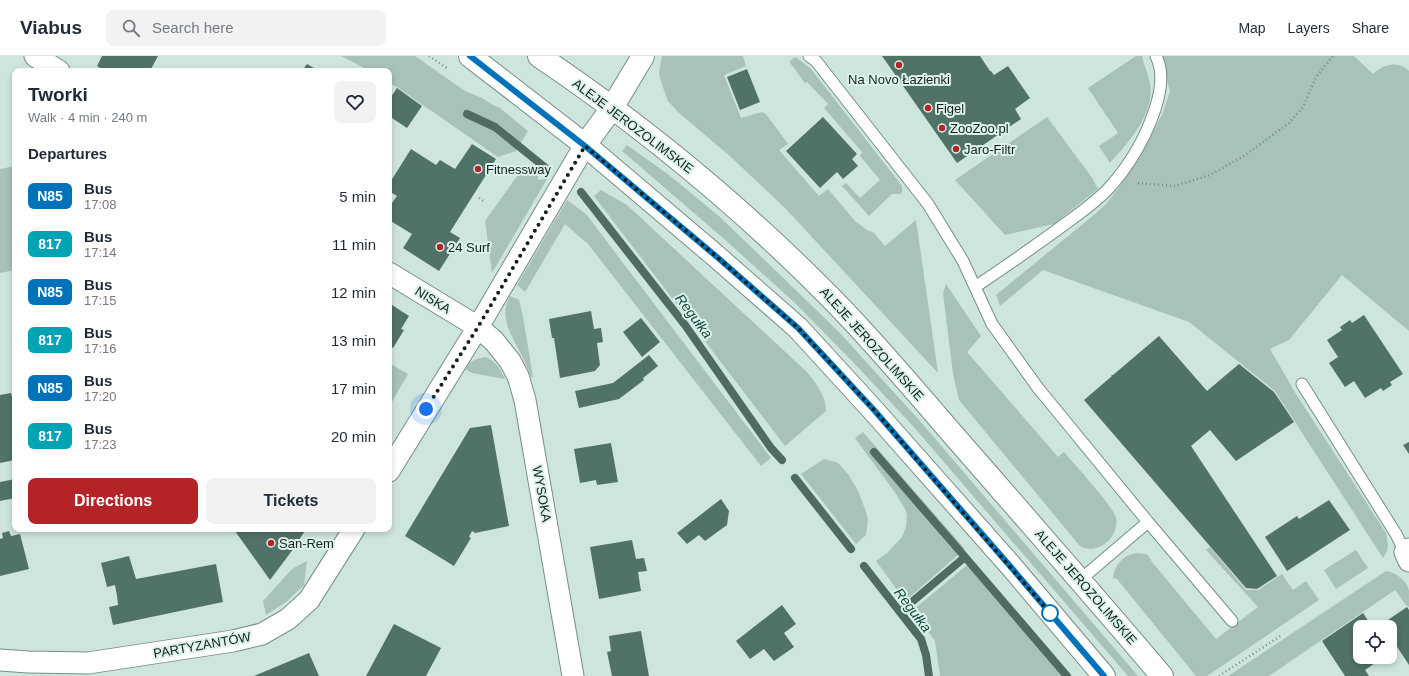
<!DOCTYPE html>
<meta charset="utf-8">
<style>
body{margin:0;font-family:Helvetica,sans-serif;background:#f2f2f3;color:#1f2937;height:100vh;display:flex;flex-direction:column;font-size:15px;white-space:nowrap}
*{box-sizing:border-box;margin:0}
p{font-size:13px;color:#747a83}
.icon{flex:none;width:22px;height:22px;fill:none;stroke:currentColor;stroke-width:2;stroke-linecap:round;stroke-linejoin:round}
.map{position:relative;flex:1;overflow:hidden}
.drawer{position:absolute;left:12px;top:12px;width:380px;height:464px;display:flex;flex-direction:column;background:#fff;border-radius:8px;box-shadow:0 2px 6px #0003}
.drawer>*{flex:none}
.badge{padding:0 8px;border-radius:6px;font-size:14px;line-height:26px}
.tools{position:absolute;left:1353px;top:564px;display:grid;gap:8px}
.tools a{display:grid;place-items:center;width:44px;height:44px;border-radius:8px;background:#fff;box-shadow:0 2px 6px #0003;font-size:20px}
.you{position:absolute;width:20px;height:20px;margin:-10px;border:3px solid #fff;border-radius:50%;background:#1a73e8;box-shadow:0 0 0 6px #1a73e833}
.map>.badge{position:absolute;translate:-50% -50%;box-shadow:0 0 0 2px #fff}
h2{padding:0 16px;font-size:15px;line-height:36px}
.round{display:grid;place-items:center;flex:none;width:42px;height:42px;border-radius:8px;background:#f2f2f3}
.headline{display:flex;align-items:center;justify-content:space-between;height:68px;padding:0 16px}
h1{font-size:19px;font-weight:700;line-height:30px}
.cta{display:flex;gap:8px;margin-top:auto;padding:8px 16px}
.cta a{flex:1;height:46px;border-radius:8px;background:#b42426;color:#fff;font-size:16px;font-weight:700;line-height:46px;text-align:center}
.cta a+a{background:#f2f2f3;color:#1f2937}
ul{padding:0;list-style:none}
li{display:flex;align-items:center;gap:12px;height:48px;padding:0 16px}
li div{flex:1}
li b{display:block;font-size:15px}
li em{font-style:normal}
li .badge{min-width:44px;font-weight:700;text-align:center}
header{display:flex;align-items:center;gap:24px;box-sizing:border-box;height:56px;padding:0 20px;background:#fff;border-bottom:1px solid #e0e1e3}
header strong{font-size:19px}
nav{display:flex;gap:22px;margin-inline-start:auto;font-size:14px}
.search{width:280px;height:36px;background:#f2f2f3;display:flex;align-items:center;gap:10px;box-sizing:border-box;padding:0 14px;border-radius:8px;color:#747a83;font-size:15px}
.map>svg:first-child{display:block}
</style>
<header>
<strong>Viabus</strong>
<div class="search"><svg class="icon" aria-label="search" viewBox="0 0 24 24"><circle cx="10" cy="10" r="6"/><path d="M15 15l6 6"/></svg>Search here</div>
<nav><a>Map</a><a>Layers</a><a>Share</a></nav>
</header>
<div class="map">
<svg width="1409" height="620" viewBox="0 0 1409 620">
<rect width="100%" height="100%" fill="#cee5de"/>
<path fill="#a8c1b9" d="M341 0H415L465 35 482 42 493 49 500 52 528 75 516 95 498 101 397 31 389 27V15H370Z
M662 0H743L746 10 724 19 741 62 762 56 766 58 788 88 779 94 819 140 828 133 855 165 867 174 874 177 885 190 916 164 938 317 786 153 731 101 678 56 668 45 661 26 659 17Z
M1136 0H1142C1144 9 1148 18 1150 27 1155 58 1129 86 1110 107L1099 90 1118 77 1088 32Z
M1160 0H1354L1373 18C1383 8 1398 4 1409 15V275L1342 219 1289 284 1270 293 1296 338 1386 477C1388 488 1390 492 1383 502L1275 335 1189 266 1043 214 1000 250 996 239 1095 158 1106 148 1120 130 1137 105 1162 59 1170 35Z
M795 1 797 2 811 13 902 130V137L900 138H892L869 160 842 130 846 127 860 142 880 124 860 100 862 96 824 52 828 48 807 26 805 27 790 7V5Z
M1047 61 1093 123 1098 133 1054 168 1005 179 955 124Z
M627 89 669 119 720 161 839 276 920 365 1138 620H1128L912 369 852 305 794 246 723 182 622 95Z
M525 109 538 120V124L547 123 492 217 485 165Z
M15 110V214L0 217V113Z
M601 134 627 149 808 317C817 329 826 340 826 355L785 390 594 140Z
M567 144 586 158 771 402 761 410 588 188 565 168 525 236 517 229Z
M946 228 981 280 967 296 1058 401 1064 396C1074 408 1114 451 1116 462 1120 481 1097 500 1080 490L959 344 953 318 943 237Z
M510 240 519 244 523 261 533 321H531C528 313 525 305 521 298 512 280 498 261 510 240Z
M486 301C496 306 500 312 505 323L472 317 465 313C469 305 477 302 486 301Z
M389 307 408 318 389 351Z
M863 376 965 493 905 545 876 505 887 497 902 481 906 471 907 459 905 453 896 438 855 382Z
M824 403 838 407 848 418 858 435 865 453 868 463 866 479 856 488 801 418Z
M1210 491 1246 534H1258L1282 518 1293 534 1306 525 1319 544 1207 620H1196L1117 523 1113 522C1115 504 1131 493 1148 499L1152 506 1216 583 1258 551 1206 494Z
M1356 494 1368 512 1336 533 1324 514Z
M307 505 304 529 286 546 266 559 263 545 292 513Z
M972 505 1071 620H940L935 585 913 554Z
M1386 515C1395 516 1408 525 1409 535 1409 540 1409 546 1409 551L1406 549 1395 534 1269 620H1228Z"/>
<g fill="none" stroke-linecap="round" stroke-linejoin="round">
<path stroke="#506b63" stroke-width="8" d="M467 58 495 71 547 113
M581 136 685 269 771 392 782 404
M874 396 965 501 900 556
M795 422 851 493
M965 501 1067 620
M864 510 921 583 926 599 929 620"/>
</g>
<path fill="#517269" d="M102 0H158L150 15H105L97 10Z
M882 0H980L990 15H991L994 19 1008 10 1030 42 1015 53 1021 63 957 107Z
M307 8 319 15H302Z
M747 13 760 46 740 54 727 21Z
M397 32 422 50 407 72 389 60V44Z
M823 61 857 98 852 103 858 110 843 123 837 116 820 132 786 95Z
M472 88 496 103 450 176 460 182 439 215 403 192 412 178 389 164V151L397 140 389 135V128L411 93 436 109 440 104 455 113Z
M389 247 409 260 401 273 404 274 393 292 389 289Z
M591 255 594 273 601 272 603 286 597 287 600 309 595 315 560 322 554 282H552L549 263Z
M1364 259 1403 318 1390 326 1392 329 1383 335 1381 332 1365 342 1354 325 1345 331 1329 307 1338 301 1327 284 1342 274 1340 271 1350 264 1352 267Z
M641 262 660 286 642 301 623 276Z
M1159 280 1207 335 1239 308 1274 336 1294 366 1236 405 1210 374 1191 390 1277 520 1257 533 1246 532 1084 344 1112 320 1111 319H1113Z
M649 299 658 310 643 322 644 324 619 343 579 352 575 335 613 327Z
M11 337 13 346 15 345V404L0 407V339Z
M491 369 509 470 475 477 472 475 469 481 471 482 454 510 405 480 470 372Z
M1409 386V398L1403 389Z
M611 387 618 426 597 429 596 424 580 427 574 393Z
M15 423V442L0 445V426Z
M721 443 729 455 727 469 705 485 699 479 687 488 677 477Z
M1329 444 1350 474 1287 515 1265 481 1297 460 1299 463Z
M237 473 239 474 240 473H306L294 492 270 524 235 475Z
M9 475 11 480 20 478 29 513 0 520V483L3 482 2 477Z
M632 484 636 503 644 502 647 515 638 516 641 535 599 543 590 491Z
M129 500 136 523 216 508 223 546 113 569 109 551 118 549 117 540 115 529 107 531 101 507Z
M782 549 796 568 784 577 794 591 774 605 764 593 750 603 736 585Z
M1407 551 1409 554V609L1390 580V571H1384L1382 568Z
M1363 557 1372 571H1360V601H1384L1365 614 1369 620H1345L1322 585Z
M394 568 441 592 426 620H366Z
M641 575 649 620H612L607 596 611 595 609 580Z
M309 597 319 620H254Z"/>
<g fill="none" stroke-linecap="round" stroke-linejoin="round">
<defs>
<path id="service" d="M809 0 816 5 928 148 963 205 992 268 1038 332 1148 466
M975 231C1005 211 1035 190 1065 168 1080 157 1096 146 1109 132 1130 109 1147 79 1156 50 1161 34 1164 16 1156 0
M1302 328 1396 478 1405 496
M1080 524 1148 466 1232 565"/>
<path id="minor" d="M35 0 59 15
M389 217 478 271 494 285 510 305 518 320 525 344 573 620
M389 415 478 271 585 89
M1409 493 1405 496 1409 505
M0 604 28 606 88 607 233 585 262 578 288 563 309 544 354 473"/>
<path id="tertiary" d="M585 89 612 52 643 0"/>
<path id="secondary" d="M470 0 585 89 717 201 798 272 873 354 1011 510 1104 620
M539 0C643 70 741 151 829 240 874 285 914 334 956 382 1025 461 1094 540 1162 620"/>
</defs>
<use href="#service" stroke="#788d87" stroke-width="13"/>
<use href="#minor" stroke="#788d87" stroke-width="23"/>
<use href="#tertiary" stroke="#788d87" stroke-width="24"/>
<use href="#secondary" stroke="#788d87" stroke-width="24"/>
<path stroke="#798a85" stroke-width="2.5" stroke-dasharray="1 3" stroke-linecap="butt" d="M429 0 448 13
M1138 127 1175 130 1210 119 1244 100 1289 67 1303 51 1316 21 1333 0
M479 142 485 146
M1219 620 1282 579"/>
<use href="#service" stroke="#fff" stroke-width="11"/>
<use href="#minor" stroke="#fff" stroke-width="21"/>
<use href="#tertiary" stroke="#fff" stroke-width="22"/>
<use href="#secondary" stroke="#fff" stroke-width="22"/>
</g>
<g fill="none" stroke-linecap="round" stroke-linejoin="round">
<defs>
<path id="line" d="M470 0 585 90 717 201 798 272 874 354 1010 510 1104 620"/>
</defs>
<use href="#line" stroke="#fff" stroke-width="9"/>
<use href="#line" stroke="#0072bc" stroke-width="6"/>
<path stroke="#17201d" stroke-width="4" stroke-dasharray="0 7.2" d="M426 353 478 271 585 90 717 201 798 272 874 354 1050 557"/>
</g>
<g fill="#b42426" stroke="#dbf2eb" stroke-width="1.5">
<circle cx="899" cy="9" r="4"/>
<circle cx="928" cy="52" r="4"/>
<circle cx="942" cy="72" r="4"/>
<circle cx="956" cy="93" r="4"/>
<circle cx="478" cy="113" r="4"/>
<circle cx="440" cy="191" r="4"/>
<circle cx="271" cy="487" r="4"/>
</g>
<circle fill="#fff" stroke="#0072bc" stroke-width="2" cx="1050" cy="557" r="8"/>
<g text-anchor="middle" dominant-baseline="central" stroke-width="4" stroke-linejoin="round" paint-order="stroke">
<g font-size="13" fill="#17201d" stroke="#dbf2eb" text-anchor="start">
<text x="899" y="23" text-anchor="middle">Na Novo Łazienki</text>
<text x="936" y="52">Figel</text>
<text x="950" y="72">ZooZoo.pl</text>
<text x="964" y="93">Jaro-Filtr</text>
<text x="486" y="113">Fitnessway</text>
<text x="448" y="191">24 Surf</text>
<text x="279" y="487">San-Rem</text>
</g>
<g font-size="13" fill="#17201d" stroke="#dbf2eb">
<text transform="translate(633 70) rotate(37)">ALEJE JEROZOLIMSKIE</text>
<text transform="translate(433 244) rotate(32)">NISKA</text>
<text transform="translate(872 288) rotate(48)">ALEJE JEROZOLIMSKIE</text>
<text transform="translate(542 438) rotate(80)">WYSOKA</text>
<text transform="translate(1086 531) rotate(49)">ALEJE JEROZOLIMSKIE</text>
<text transform="translate(202 589) rotate(-10)">PARTYZANTÓW</text>
</g>
<g font-size="14" font-style="italic" fill="#15473d" stroke="#dbf2eb">
<text transform="translate(694 260) rotate(53)">Regułka</text>
<text transform="translate(913 554) rotate(53)">Regułka</text>
</g>
</g>
</svg>
<div class="tools">
<a><svg class="icon" aria-label="locate" viewBox="0 0 24 24"><circle cx="12" cy="12" r="6"/><path d="M12 2v4M12 18v4M2 12h4M18 12h4"/></svg></a>
</div>
<div class="you" style="left:426px;top:353px"></div>
<section class="drawer">
<div class="headline"><div><h1>Tworki</h1><p>Walk · 4 min · 240 m</p></div><a class="round"><svg class="icon" aria-label="heart" viewBox="0 0 24 24"><path d="M12 20l-8-8c-3-5 5-10 8-4 3-6 11-1 8 4z"/></svg></a></div>
<h2>Departures</h2>
<ul>
<li><span class="badge" style="background:#0072bc;color:#fff">N85</span><div><b>Bus</b><p>17:08</p></div><em>5 min</em></li>
<li><span class="badge" style="background:#00a3b4;color:#fff">817</span><div><b>Bus</b><p>17:14</p></div><em>11 min</em></li>
<li><span class="badge" style="background:#0072bc;color:#fff">N85</span><div><b>Bus</b><p>17:15</p></div><em>12 min</em></li>
<li><span class="badge" style="background:#00a3b4;color:#fff">817</span><div><b>Bus</b><p>17:16</p></div><em>13 min</em></li>
<li><span class="badge" style="background:#0072bc;color:#fff">N85</span><div><b>Bus</b><p>17:20</p></div><em>17 min</em></li>
<li><span class="badge" style="background:#00a3b4;color:#fff">817</span><div><b>Bus</b><p>17:23</p></div><em>20 min</em></li>
</ul>
<div class="cta"><a>Directions</a><a>Tickets</a></div>
</section>
</div>
